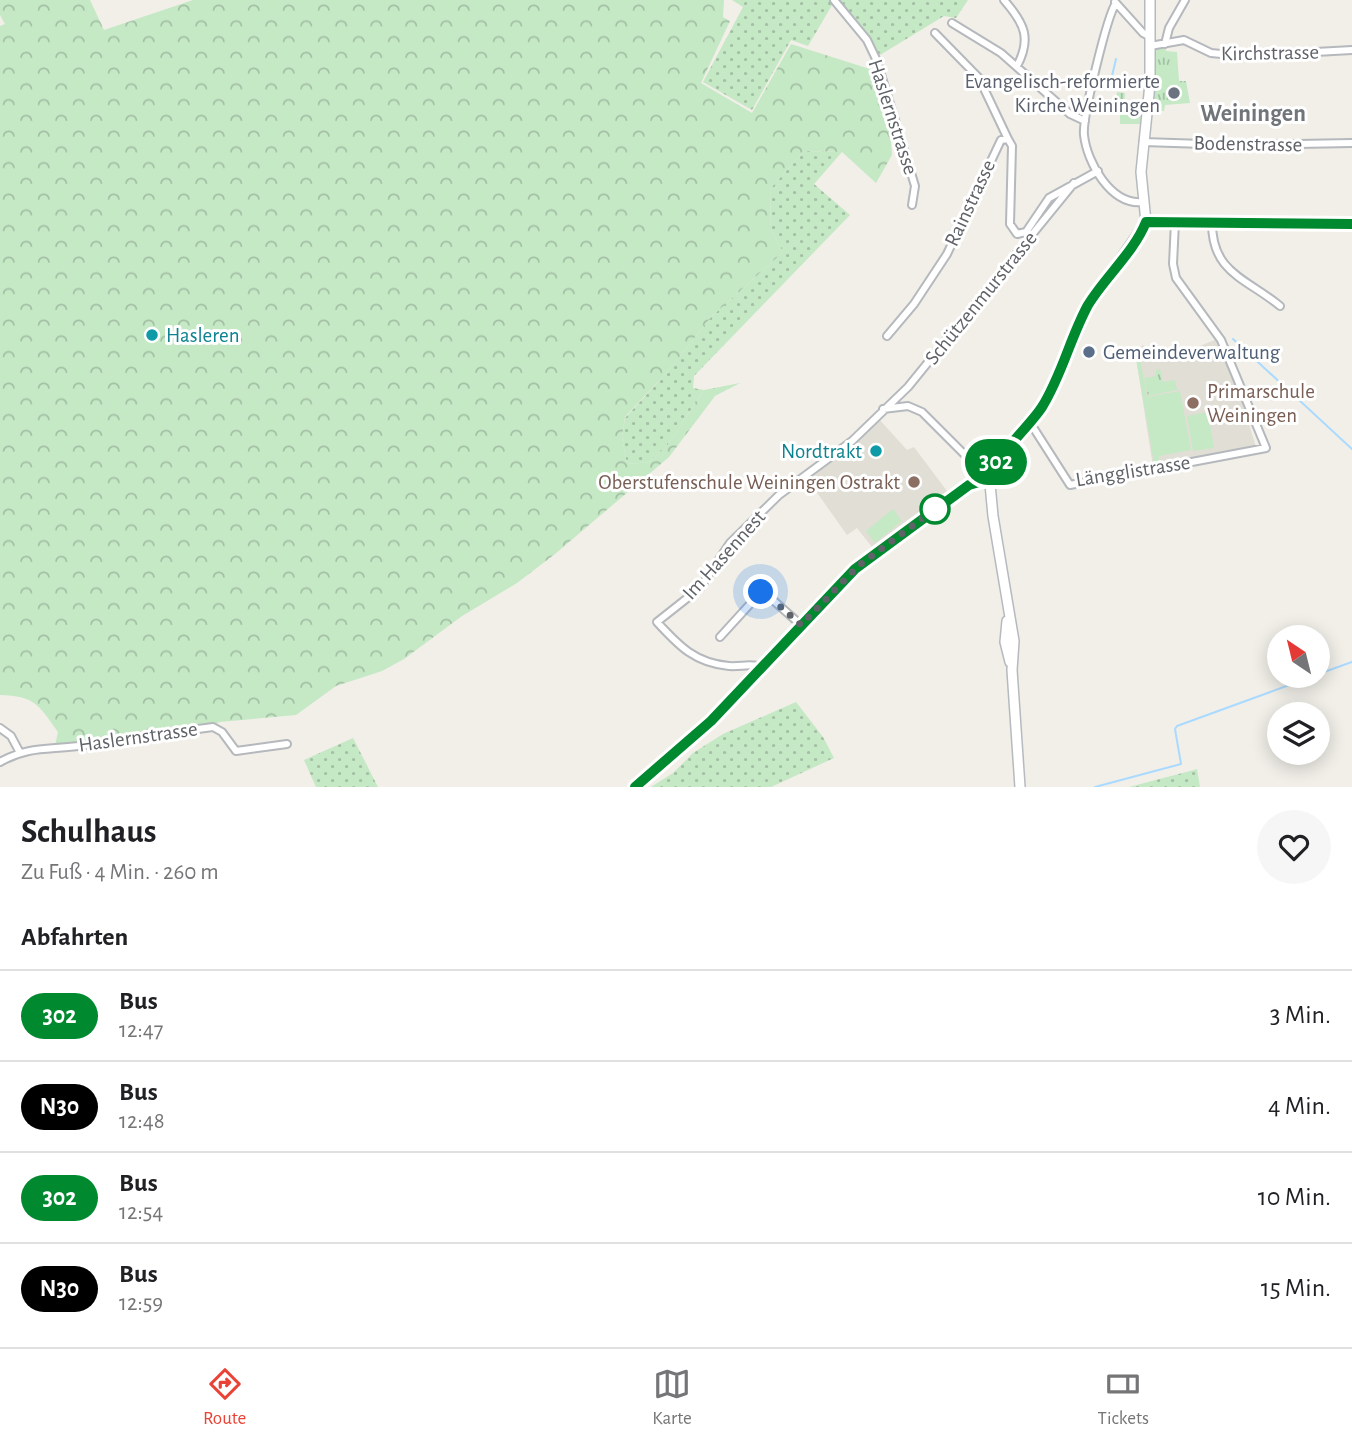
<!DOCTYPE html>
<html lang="de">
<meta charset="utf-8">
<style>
body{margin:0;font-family:"Alegreya Sans",sans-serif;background:#f6f6f6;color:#202124;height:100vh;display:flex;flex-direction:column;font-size:26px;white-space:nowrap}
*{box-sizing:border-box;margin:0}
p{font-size:23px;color:#757577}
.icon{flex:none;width:38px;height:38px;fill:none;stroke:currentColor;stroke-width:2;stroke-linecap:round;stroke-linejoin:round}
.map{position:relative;height:787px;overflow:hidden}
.side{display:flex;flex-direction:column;background:#fff;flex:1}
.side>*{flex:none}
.badge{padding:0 14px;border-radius:23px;font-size:24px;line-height:46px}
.needle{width:46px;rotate:325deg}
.controls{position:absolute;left:1267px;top:625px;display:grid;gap:14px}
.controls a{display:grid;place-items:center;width:63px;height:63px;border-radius:50%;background:#fff;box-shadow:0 4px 18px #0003;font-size:35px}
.you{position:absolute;width:35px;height:35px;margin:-18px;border:5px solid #fff;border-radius:50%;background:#1a73e8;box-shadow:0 0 0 10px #1a73e833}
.map>.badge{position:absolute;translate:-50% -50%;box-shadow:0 0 0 4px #fff}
h2{padding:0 21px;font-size:26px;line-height:63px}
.round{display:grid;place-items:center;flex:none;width:74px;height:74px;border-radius:37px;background:#f6f6f6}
.head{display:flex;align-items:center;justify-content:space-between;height:119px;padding:0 21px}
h1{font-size:33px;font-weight:700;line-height:52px}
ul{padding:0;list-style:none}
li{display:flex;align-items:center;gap:21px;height:91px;padding:0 21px;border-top:2px solid #e0e0e0}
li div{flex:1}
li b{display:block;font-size:26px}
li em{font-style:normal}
li .badge{min-width:77px;font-weight:700;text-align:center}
.dock{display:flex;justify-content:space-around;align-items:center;height:98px;border-top:2px solid #e0e0e0;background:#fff;font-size:19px;color:#757577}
.dock a{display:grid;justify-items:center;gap:4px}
.dock .active{color:#ea4335}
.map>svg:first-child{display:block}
</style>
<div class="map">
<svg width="1352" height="787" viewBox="0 0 1352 787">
<defs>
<pattern id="grass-dots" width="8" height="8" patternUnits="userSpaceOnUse" patternTransform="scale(1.75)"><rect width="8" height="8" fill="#c5e8c5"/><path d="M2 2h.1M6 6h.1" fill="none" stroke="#a3c0a4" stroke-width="1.8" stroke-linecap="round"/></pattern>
<pattern id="forest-crowns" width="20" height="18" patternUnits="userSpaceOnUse" patternTransform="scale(1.75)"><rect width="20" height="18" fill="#c5e8c5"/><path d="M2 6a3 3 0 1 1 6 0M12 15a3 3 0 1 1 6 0" fill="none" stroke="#a3c0a4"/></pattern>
<pattern id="park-tufts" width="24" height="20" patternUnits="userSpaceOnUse" patternTransform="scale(1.75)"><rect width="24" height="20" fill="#c5e8c5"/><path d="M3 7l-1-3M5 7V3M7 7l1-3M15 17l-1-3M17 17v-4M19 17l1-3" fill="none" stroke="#a3c0a4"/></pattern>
</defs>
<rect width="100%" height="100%" fill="#f1efe8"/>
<path fill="#e1ded6" d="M1217 339 1236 382 1256 447 1153 467 1135 351 1143 345 1156 355 1170 358Z
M878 418 907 450 914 447 947 491 872 547 857 528 847 535 808 480Z"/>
<path fill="url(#grass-dots)" d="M732 0H835L808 46 791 40 752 110 703 82 743 7Z
M839 0H968L956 18 944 16 880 55Z
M804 151 842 152 814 184 850 215 694 376 693 388 704 390 667 446 649 462 627 464 622 437 625 418 669 370 711 317 783 252 771 230 770 189Z
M796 702 823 737 834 758 771 787H651L673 773 693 753 723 734Z
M353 738 378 787H316L304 760Z
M1197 769 1200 787H1129L1194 770Z"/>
<path fill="url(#forest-crowns)" d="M0 0H90L104 30 193 0H724L723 17 730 21 701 83 752 113 791 44 876 71 889 120 892 155 876 183 842 152 804 151 770 189 771 230 783 252 711 317 669 370 625 417 622 437 627 464 649 462 667 446 704 390 740 383 715 396 669 457 555 554 517 583 462 616 404 659 382 671 336 686 296 715 219 722 213 727 55 746 58 732C38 704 35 696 0 695V26L5 24 0 15Z"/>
<path fill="url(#park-tufts)" d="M1165 47 1166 51 1177 52 1179 81H1186L1190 103 1165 105 1164 111 1152 110 1155 50Z
M1117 92 1125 93 1124 109 1142 110 1140 124H1120V110L1116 109Z
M1160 369 1163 382 1175 380 1177 390 1148 396 1144 378 1156 376V370Z"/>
<path fill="#c5e8c5" d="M1139 352 1147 397 1180 391 1191 450 1159 456V462L1154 463 1135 353Z
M1208 412 1214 448 1193 451 1187 416Z
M893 509 902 521 875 543 866 531Z"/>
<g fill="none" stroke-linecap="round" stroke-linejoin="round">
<path stroke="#aadaff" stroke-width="2" d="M1111 80 1116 59
M1233 339 1352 449
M1324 672 1352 662
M1318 674 1319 673
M1095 787 1181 764 1175 729 1177 726 1314 676"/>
<defs>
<path id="street" d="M834 0 867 40 877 61 915 186 912 205
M1004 0C1024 23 1032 38 1017 66
M1115 2 1143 33 1149 36
M1116 3C1107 16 1082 119 1084 135 1087 163 1111 205 1142 202
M952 23 1001 53 1070 114 1085 121
M935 33 979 78 1008 139
M1165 44 1169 28 1185 0
M1150 46 1184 40 1211 53 1242 56 1352 50
M1143 142 1234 145 1352 143
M1212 223C1212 273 1246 278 1280 306
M887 336 914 304 947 254 1001 140 1008 139 1012 146 1010 224 1017 234 1026 232 1049 198 1098 171
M883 409 908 406 922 412 989 479
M1031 424 1070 485 1266 448 1221 340 1176 278 1173 264 1175 222
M720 637 761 592 765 593 801 625
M762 667C752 663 740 667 729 666 695 663 679 646 657 622L700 588 730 543 779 495 852 441 908 387 1074 183
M0 728 11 736 19 751
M0 762C29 746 47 750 78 746 123 739 168 733 213 727L222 732 236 751 287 744
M635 787 711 721 858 566 969 486 989 479"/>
<path id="secondary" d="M1146 222 1141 172 1150 84V0
M1146 222 1352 224
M1007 621 1005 642 1010 662
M1020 787 1012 670 1014 641 993 516 989 473 993 465 1016 442 1042 407 1060 375 1087 308 1146 222"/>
</defs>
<use href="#street" stroke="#b5b8bc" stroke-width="10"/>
<use href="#secondary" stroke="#b6babf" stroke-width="12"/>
<use href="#street" stroke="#fff" stroke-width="6"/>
<use href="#secondary" stroke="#fff" stroke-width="9"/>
</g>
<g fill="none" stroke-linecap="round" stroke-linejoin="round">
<defs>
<path id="line" d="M635 787 711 721 855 569 969 485 989 479C990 462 1030 426 1042 407 1062 375 1070 338 1088 305 1105 277 1134 252 1146 222L1352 224"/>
</defs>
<use href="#line" stroke="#fff" stroke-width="16"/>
<use href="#line" stroke="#00892f" stroke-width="10"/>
<path stroke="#5f6368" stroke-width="7" stroke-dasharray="0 12.6" d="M761 592 765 593 801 625 858 566 935 509"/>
</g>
<circle fill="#6b7280" stroke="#fff" stroke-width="2.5" cx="1174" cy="93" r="7"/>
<g fill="#0f9aa8" stroke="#fff" stroke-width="2.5">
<circle cx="152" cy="335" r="7"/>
<circle cx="876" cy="451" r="7"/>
</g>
<circle fill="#5c6f8a" stroke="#fff" stroke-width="2.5" cx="1089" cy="352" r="7"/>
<g fill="#8d6e63" stroke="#fff" stroke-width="2.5">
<circle cx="1193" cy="403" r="7"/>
<circle cx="914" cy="482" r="7"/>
</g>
<circle fill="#fff" stroke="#00892f" stroke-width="3.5" cx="935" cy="509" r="14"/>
<g text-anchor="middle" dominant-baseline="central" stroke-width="6" stroke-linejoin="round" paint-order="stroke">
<g font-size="21" fill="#5f6368" stroke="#fff">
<text transform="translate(1270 53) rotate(-1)">Kirchstrasse</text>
<text transform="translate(893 117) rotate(72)">Haslernstrasse</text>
<text transform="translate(1248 144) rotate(1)">Bodenstrasse</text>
<text transform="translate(970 203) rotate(-65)">Rainstrasse</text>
<text transform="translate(981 298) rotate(-51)">Schützenmurstrasse</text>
<text transform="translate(1133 471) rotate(-9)">Längglistrasse</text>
<text transform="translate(724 555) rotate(-48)">Im Hasennest</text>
<text transform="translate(138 737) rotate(-8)">Haslernstrasse</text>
</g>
<g font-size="21" fill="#5b616d" stroke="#fff" text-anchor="end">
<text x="1160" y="81">Evangelisch-reformierte<tspan x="1160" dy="24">Kirche Weiningen</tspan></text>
</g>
<g font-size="21" fill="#0d838f" stroke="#fff" text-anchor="start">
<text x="166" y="335">Hasleren</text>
<text x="862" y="451" text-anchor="end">Nordtrakt</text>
</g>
<g font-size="21" fill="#4e5e75" stroke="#fff" text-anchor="start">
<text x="1103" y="352">Gemeindeverwaltung</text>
</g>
<g font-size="21" fill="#785e54" stroke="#fff" text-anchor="start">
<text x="1207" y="391">Primarschule<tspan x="1207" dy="24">Weiningen</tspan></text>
<text x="900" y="482" text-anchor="end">Oberstufenschule Weiningen Ostrakt</text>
</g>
<g font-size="24" font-weight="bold" fill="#70757a" stroke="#fff">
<text x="1253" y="114">Weiningen</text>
</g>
</g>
</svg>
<div class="controls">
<a><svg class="needle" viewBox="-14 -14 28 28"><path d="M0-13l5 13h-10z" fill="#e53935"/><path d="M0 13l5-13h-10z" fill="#757577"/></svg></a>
<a><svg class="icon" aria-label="layers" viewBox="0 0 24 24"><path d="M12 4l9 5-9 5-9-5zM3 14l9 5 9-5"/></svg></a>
</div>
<div class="you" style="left:761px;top:592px"></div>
<b class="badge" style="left:996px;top:462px;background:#00892f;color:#fff">302</b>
</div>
<section class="side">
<div class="head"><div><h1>Schulhaus</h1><p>Zu Fuß · 4 Min. · 260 m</p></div><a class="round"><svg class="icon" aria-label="heart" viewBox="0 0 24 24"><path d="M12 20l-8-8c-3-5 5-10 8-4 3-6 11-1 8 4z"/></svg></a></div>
<h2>Abfahrten</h2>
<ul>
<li><span class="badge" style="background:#00892f;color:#fff">302</span><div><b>Bus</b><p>12:47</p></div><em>3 Min.</em></li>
<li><span class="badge" style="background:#000;color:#fff">N30</span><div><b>Bus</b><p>12:48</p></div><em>4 Min.</em></li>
<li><span class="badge" style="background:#00892f;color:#fff">302</span><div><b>Bus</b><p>12:54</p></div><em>10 Min.</em></li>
<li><span class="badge" style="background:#000;color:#fff">N30</span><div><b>Bus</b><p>12:59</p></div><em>15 Min.</em></li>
</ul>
</section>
<nav class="dock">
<a class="active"><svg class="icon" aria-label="directions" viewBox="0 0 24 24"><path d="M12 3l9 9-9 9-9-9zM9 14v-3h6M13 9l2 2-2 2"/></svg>Route</a>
<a><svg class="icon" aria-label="map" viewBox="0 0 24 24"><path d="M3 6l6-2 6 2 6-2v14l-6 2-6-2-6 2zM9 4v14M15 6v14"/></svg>Karte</a>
<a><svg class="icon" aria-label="tickets" viewBox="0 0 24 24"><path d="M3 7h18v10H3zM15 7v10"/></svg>Tickets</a>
</nav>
